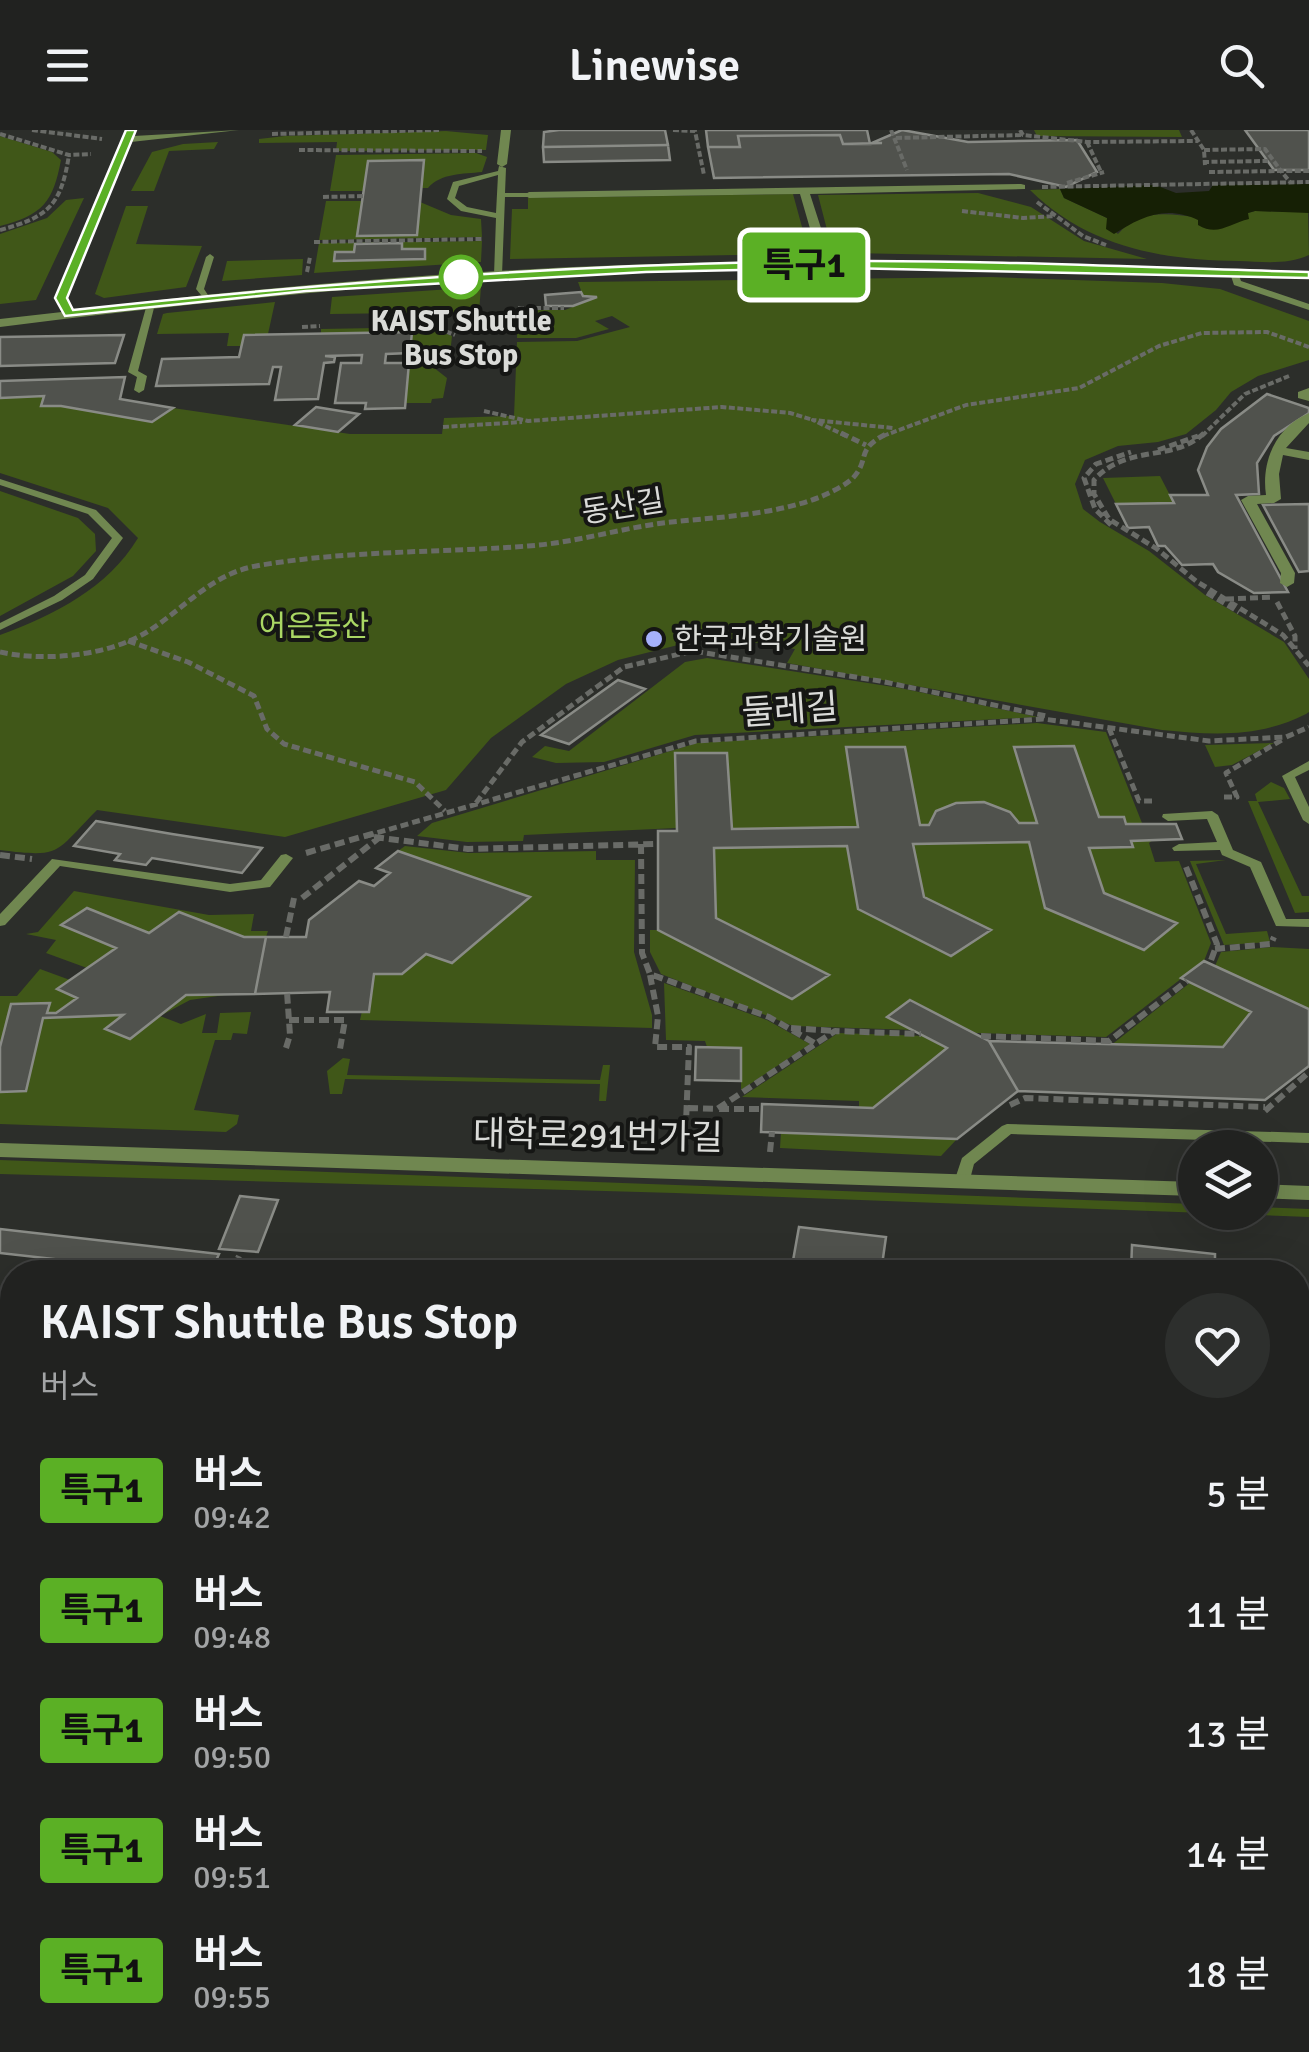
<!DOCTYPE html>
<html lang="ko">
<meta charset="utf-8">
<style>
body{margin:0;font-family:Signika,"Noto Sans KR",sans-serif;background:#2d2f2d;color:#f1f3f6;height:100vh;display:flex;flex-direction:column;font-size:38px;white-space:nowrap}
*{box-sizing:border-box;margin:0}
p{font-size:32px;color:#a2a4a5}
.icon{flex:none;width:55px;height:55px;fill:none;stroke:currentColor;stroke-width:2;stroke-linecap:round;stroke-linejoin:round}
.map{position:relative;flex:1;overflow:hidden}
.sheet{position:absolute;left:0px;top:1130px;width:1310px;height:792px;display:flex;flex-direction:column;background:#212220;border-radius:40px 40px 0 0;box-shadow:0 10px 40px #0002,0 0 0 2px #3e3f3e}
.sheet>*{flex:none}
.badge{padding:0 20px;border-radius:8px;font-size:35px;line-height:65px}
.controls{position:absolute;left:1178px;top:1000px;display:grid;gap:20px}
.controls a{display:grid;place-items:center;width:100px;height:100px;border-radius:50%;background:#212220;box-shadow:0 10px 40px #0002,0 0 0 2px #3e3f3e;font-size:50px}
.map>.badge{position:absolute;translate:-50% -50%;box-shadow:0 0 0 5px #fff}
.round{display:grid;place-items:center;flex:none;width:105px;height:105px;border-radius:52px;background:#2d2f2d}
.summary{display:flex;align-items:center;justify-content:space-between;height:170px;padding:0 40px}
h1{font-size:48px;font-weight:600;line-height:75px}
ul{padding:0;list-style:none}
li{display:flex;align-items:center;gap:30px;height:120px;padding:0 40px}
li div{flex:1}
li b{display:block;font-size:38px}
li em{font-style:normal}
li .badge{min-width:110px;font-weight:700;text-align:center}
header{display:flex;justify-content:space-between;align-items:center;height:130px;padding:0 40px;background:#212220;font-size:45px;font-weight:600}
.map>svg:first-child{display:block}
</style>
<header><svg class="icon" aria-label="menu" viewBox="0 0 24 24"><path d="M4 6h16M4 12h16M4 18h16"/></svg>Linewise<svg class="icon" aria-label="search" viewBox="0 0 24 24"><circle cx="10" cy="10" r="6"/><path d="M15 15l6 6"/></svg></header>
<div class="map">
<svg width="1309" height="1922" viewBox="0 0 1309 1922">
<rect width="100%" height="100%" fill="#2c2e2a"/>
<path fill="#405718" d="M1034 0H1179L1182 7 1037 6Z
M446 1 488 5 486 20 336 21 337 12 259 13V9L285 6Z
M0 6 52 22 61 30C53 72 43 85 0 96Z
M218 12 214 19 169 21 154 61H131L152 22 183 14Z
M476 23 487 27 482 42C463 44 441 43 428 58H421L423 30 369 31 364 61H330L336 25Z
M1060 59 1064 68 1107 88 1108 96 1118 104C1152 64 1204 99 1248 89V83L1255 81 1308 82 1309 125C1287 135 1263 132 1239 131 1161 130 1088 117 1030 60Z
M978 63 1031 77 1084 111 1147 129 851 123 832 119 818 65Z
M793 64 808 119 795 124 510 129 512 79H528V68Z
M84 68 36 170 0 174V104L47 88 66 70Z
M326 71H362L358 106 417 105 420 72 451 85 481 89 482 107 319 110Z
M126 76H148L136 114 202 116 186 157 104 168 95 164Z
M482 111 481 132 314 143 319 113Z
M303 129 302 145 222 151 227 131Z
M991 147 1162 153 1220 159 1309 191V230L1258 246 1231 262 1216 280 1186 304 1158 312 1118 316 1085 330 1075 354 1083 379 1100 392 1149 421 1205 465 1284 512 1309 549V582L1306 584C1259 608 1213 605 1162 600L787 533 795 519 714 506 618 530 566 554 491 608 446 660 285 707 97 680C54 723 63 728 0 720V505C54 485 108 458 138 408L108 378 0 343V268L44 266 41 276H61L152 292 173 278 350 304H442L444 288 514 286 517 212 577 211 630 197 612 186 595 191 609 199 576 208H517L518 180H565L595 168 583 166 578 152Z
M481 157 479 182 330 184 332 167Z
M275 172 268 204 244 205 241 216H227L229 203 157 204 163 184 167 183Z
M431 197 452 206 450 224 441 235 410 223 411 202 321 203V199Z
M409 233 433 237 447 248 443 268 432 269 431 273H405Z
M1160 346 1174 373 1116 374 1103 348Z
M0 361 78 388 95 404 96 421 73 446 0 486Z
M707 528 900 558 1038 587 695 605 604 632 556 633 532 627 545 616 569 621 685 532Z
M1037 593 1106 602 1142 693 1126 694 1123 687H1099L1073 616 1014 618 1037 693H1019C997 667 966 669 936 681L929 695H920L905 617H847L858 697 732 699 727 623H675L677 698 524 705 523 711 467 712 417 706 432 693 697 613Z
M1274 613 1232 635 1215 637 1205 615Z
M1271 652 1284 658 1290 669 1258 672 1302 766H1309V782L1295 783 1248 671H1257L1255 664Z
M1154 709 1149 713 1155 732 1179 731 1211 813 1204 831 1106 907 976 903 910 870 913 900 793 896 661 844 650 822V800H658L792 869 827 846 716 788 714 718 847 716 858 779 951 826 990 800 924 767 913 714 1029 712 1045 778 1144 820 1176 793 1104 763 1089 718 1132 717 1131 711Z
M405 716 469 723 596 721V730H635L634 822 652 885V898L360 890 362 881H370L374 844H402L426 824 529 767 398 721Z
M1226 730 1196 734 1226 804 1267 801 1270 812 1224 815 1190 731Z
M74 761 209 785 254 784 251 801H268L266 807H244L179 782 149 803 87 778 62 796 116 818 87 838 46 823 56 810 26 804 38 802Z
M1272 817 1309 819V879L1215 836 1221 822Z
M40 839 70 850 59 858 77 868 56 883H47L49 873 11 874 0 917V866H17Z
M1191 852 1251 882 1223 917 1110 916Z
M664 853 767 890 810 914 741 960V918L707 917 705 911 666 910Z
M232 864 190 870 160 886 181 894 206 884 202 903H217L220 883 251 882 247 904 233 903 231 910H215L194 980 239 985 237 994 226 1002 0 994V962L26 961 43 888 123 885 106 899 129 909 186 865Z
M838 903 926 906 947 918 873 978 859 977V971L742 967Z
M343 928 350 929 347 945 600 950 603 935H610L606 971H599L600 954 345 949 342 964H330L327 941Z
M781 1002 957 1009 941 1026 780 1018Z
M0 1030 1195 1074V1082H1260V1077L1309 1079V1087L675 1063 0 1044Z"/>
<path fill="#162005" d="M1309 54V83L1255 81 1248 83 1249 89C1230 93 1218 107 1198 95V90C1165 74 1139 88 1114 104L1106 99 1107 88 1064 68 1060 59 1155 55 1176 63 1209 61 1213 55Z"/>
<path fill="#50524d" stroke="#898b86" stroke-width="2.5" d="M559 0H665L668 15 543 17 544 2Z
M706 0H867L870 14H843L840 5 738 6 740 17H708Z
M902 0 968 12 1077 10 1097 42 1066 57 1009 44 714 48 708 17H740L738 6 840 5 843 14 882 13 874 12Z
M1245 0H1309V40H1274Z
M668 15 670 30 544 32 543 17Z
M424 30 417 105 357 106 368 31Z
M402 113V119H425V129L334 131 335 122H354L355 114Z
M581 162 583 166 597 167 573 176H546L545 165Z
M412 202 410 223 386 224 385 233H409L405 278 365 279 366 273H335L341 233H361L362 225 325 226 335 227 334 232 324 233 318 269 275 270 281 237H273L269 254 156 256 162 229 239 227 244 205Z
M124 205 115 233 0 236V207Z
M125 247 120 269 173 278 152 292 61 276H41L44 266 0 268V251Z
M1267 264 1309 278V283L1274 306 1257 333 1259 364 1236 365 1288 462 1254 463 1218 442 1213 434 1182 435 1165 416H1158L1149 397 1128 398 1116 374 1174 373 1170 365H1208L1198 340 1207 317 1221 299Z
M316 277 359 284 338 302 295 295Z
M1309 374V441L1299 442 1263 375Z
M618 550 645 559 569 614 541 605Z
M1074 616 1099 687H1124L1126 694H1176L1182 709 1131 711 1133 717 1089 718 1104 763 1177 793 1144 820 1045 778 1029 712 913 714 924 767 991 800 951 826 858 779 847 716 714 718 716 788 829 845 792 869 658 800V701H677L675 623H727L732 699 858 697 846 617H905L920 695H929L936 681 956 673 984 672 1010 682 1019 693H1037L1014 617Z
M96 691 172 704 262 718 242 743 152 728 146 735 115 730 120 724 74 716Z
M398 721 530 767 452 833 426 824 402 844H374L369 882H327L330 862 255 864 266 807H306L309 790 359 751 374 756 390 743 376 738Z
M87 778 149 803 179 782 244 807H266L255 864 186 865 130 909 105 899 123 885 43 888 26 961 0 962V917L11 874 50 873 47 883H56L77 868 57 859 116 818 61 795Z
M1204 831 1309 879V936L1265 970 1018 961 989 911 1223 917 1251 882 1181 848Z
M910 870 989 911 1018 961 957 1009 761 1002 762 974 873 978 947 918 887 887Z
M696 917 741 918V951L695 950Z
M240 1066 278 1070 258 1122 219 1119Z
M799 1097 886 1107 881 1142H791Z
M0 1099 219 1124 211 1142H169L0 1123Z
M1132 1115 1215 1124V1142H1131Z
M0 1176 12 1178V1206L0 1205Z
M0 1221 12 1222V1250L0 1249Z
M0 1408 12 1409V1444L0 1442Z
M0 1461 12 1463V1500L0 1498Z
M0 1517 12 1519V1555L0 1553Z
M659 1910H751L749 1922H656Z
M1142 1910H1250V1922H1141Z"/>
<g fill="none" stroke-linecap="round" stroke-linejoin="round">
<path stroke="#696b67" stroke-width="4" stroke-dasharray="6 2.5" stroke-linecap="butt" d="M32 0 102 9
M673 0 695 1 704 45
M891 0 907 40
M1020 0 1023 5 1087 12 1197 11
M1191 0 1204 20 1205 35
M0 4 69 25 91 24
M272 4 439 0
M896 8 1023 5
M1087 12 1102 44
M299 20 482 21
M1204 20 1265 19 1281 41H1309
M1203 32 1268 31
M1209 42 1281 41 1290 52
M1067 53 1104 42
M1042 57 1309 52
M323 67 363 66
M1037 72 1083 106 1106 115
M962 81 1023 88 1055 86
M0 100C49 87 61 75 69 25
M314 112 482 109
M307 142 310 127
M518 178H564
M430 195 455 205
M302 197 320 196
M484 281 528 291 722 277 790 283 813 290
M443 297 522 292
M846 306 813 290 893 298
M883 306 966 275 1079 258 1159 216 1202 203 1267 202 1309 217
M1202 306 1245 264 1289 246"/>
<path stroke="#696b67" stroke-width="5" stroke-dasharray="8 4" stroke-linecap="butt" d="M841 303 866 315
M1204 303C1173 333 1128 313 1094 350V364L1109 389 1157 419 1196 451 1283 505 1309 536
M1158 320 1198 306
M1111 395 1095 379 1084 348 1096 334 1131 322
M1207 463 1239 482
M1226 469 1273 467
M1277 472 1295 506V519
M128 511 188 532 254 566 267 599 284 614 415 652 445 681
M0 522C45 532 107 526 147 502 184 479 211 444 256 436 346 420 438 423 528 416 573 413 618 399 663 393 714 387 771 386 820 367 828 364 846 355 853 348 871 328 854 320 888 303
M1109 598 1139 671H1152
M1224 667H1237L1226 643 1285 608
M476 673 522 612 624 537 693 521 880 551 1046 586
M366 706 696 611 1043 589 1209 611 1286 607 1309 597"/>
<path stroke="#696b67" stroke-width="6" stroke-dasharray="10 5" stroke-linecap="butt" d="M374 707 468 719 657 714
M641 714 642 823 650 844 769 887 816 914
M306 723 375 703
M0 725 32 729
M1186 737 1217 814 1210 833
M302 768 380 707
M286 807 294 768
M1215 819 1271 814 1274 807
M650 845 658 886 655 917H689L685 1018
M289 890H345L340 919
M791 898 834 901
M981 906 1109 911 1187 851
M286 918 290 905 287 862
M1010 975 1025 968 1265 977
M688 978 717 979 835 901 921 904
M719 979H762
M1265 981 1309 942
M770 1022 772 1002
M232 1142 239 1126"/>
<path stroke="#696b67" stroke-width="9" stroke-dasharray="12 6" stroke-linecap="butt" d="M0 1591 12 1592
M0 1653 12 1626"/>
<path fill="#708750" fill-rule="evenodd" d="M499 36 506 38 505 63H529L533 65 529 67H505L502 145 498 148 494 145 496 88 461 81 447 69 453 52 498 41ZM498 45 496 83 467 77 455 68 459 56Z
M210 124 214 127 204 159 210 168 206 171 196 159 206 127Z
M1234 140 1238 143 1241 151 1309 174V180L1234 155 1230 143Z
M151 171 155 174 138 241 147 246 144 260 139 263 134 260 137 247 128 242 147 174Z
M0 349 96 380 123 408 93 449 62 470 0 500V493L54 466 85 445 112 408 88 384 0 355Z
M1309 631V640L1295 647 1309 677V694L1303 690 1282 646Z
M1212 681 1218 685 1233 720 1261 732 1286 789H1309V797L1276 796 1250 737 1222 725 1220 720 1174 721 1172 718 1179 714 1217 712 1207 689 1168 691 1162 687 1163 684Z
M286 724 293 728 270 757 230 762 60 736 5 795 0 796V784L52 729 230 754 261 750 281 725Z
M1007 994 1309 1003V1013L1011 1004 974 1034 969 1053H957L955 1049 962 1028 1002 996Z
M721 1132 727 1133 729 1137 728 1142H712L715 1133Z
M1298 1455 1309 1457V1471L1298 1469Z
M523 1910H545L542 1922H520Z"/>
<path fill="#708750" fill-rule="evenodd" d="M126 0H136L134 6 239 0 131 12 67 168 73 180C295 153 519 135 743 132 932 128 1120 136 1309 142V148C1120 143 930 135 740 138 493 143 246 166 0 197V189L62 182 55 168Z
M501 0H511L507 34 502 37 497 34Z
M1021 54 1025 55V59L810 64 830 126 824 129 818 126 800 64 529 68 524 65 529 62Z
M1309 258V271L1298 268V262Z
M1309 283V293L1286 318 1309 322V330L1283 325 1279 344 1281 369 1274 373 1257 374 1295 443 1294 453 1287 457 1280 453 1281 443 1241 370 1248 366 1266 365C1261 331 1276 297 1309 283Z
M0 1013 1195 1052V1066L0 1027Z
M1260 1054 1309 1056V1070L1260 1068Z"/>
</g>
<path fill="#5bb025" stroke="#fff" stroke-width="2.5" d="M126 0H136L67 168 73 180C328 152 584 133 841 131 997 130 1153 138 1309 142V148L844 138 646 142 306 161 65 186 55 168Z"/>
<circle fill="#fff" stroke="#5bb025" stroke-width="5" cx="461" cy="147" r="20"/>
<circle fill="#a6b1fc" stroke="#151614" stroke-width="4" cx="654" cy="509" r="10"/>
<g text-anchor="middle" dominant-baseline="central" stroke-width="8" stroke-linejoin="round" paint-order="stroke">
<g font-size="30" font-weight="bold" fill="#dadbd8" stroke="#151614">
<text x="461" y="191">KAIST Shuttle<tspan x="461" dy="34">Bus Stop</tspan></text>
</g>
<g font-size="30" fill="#dadbd8" stroke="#151614">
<text transform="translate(623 377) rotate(-9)">동산길</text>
</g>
<g font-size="30" fill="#aad764" stroke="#151614">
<text x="314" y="496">어은동산</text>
</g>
<g font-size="30" fill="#dadbd8" stroke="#151614" text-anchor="start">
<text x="674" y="509">한국과학기술원</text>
</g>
<g font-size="35" fill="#dadbd8" stroke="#151614">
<text transform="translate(790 580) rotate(-4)">둘레길</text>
<text transform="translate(598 1006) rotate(1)">대학로291번가길</text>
</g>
</g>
</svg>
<div class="controls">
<a><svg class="icon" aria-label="layers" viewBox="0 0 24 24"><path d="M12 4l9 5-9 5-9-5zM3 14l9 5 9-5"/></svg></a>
</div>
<b class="badge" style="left:804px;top:135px;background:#5bb025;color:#111">특구1</b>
<section class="sheet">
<div class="summary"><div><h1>KAIST Shuttle Bus Stop</h1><p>버스</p></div><a class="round"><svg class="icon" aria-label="heart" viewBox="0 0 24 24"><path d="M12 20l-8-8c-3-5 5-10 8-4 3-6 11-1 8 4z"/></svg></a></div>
<ul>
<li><span class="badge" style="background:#5bb025;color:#111">특구1</span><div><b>버스</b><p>09:42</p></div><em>5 분</em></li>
<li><span class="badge" style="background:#5bb025;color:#111">특구1</span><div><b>버스</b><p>09:48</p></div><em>11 분</em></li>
<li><span class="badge" style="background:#5bb025;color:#111">특구1</span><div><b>버스</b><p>09:50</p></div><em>13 분</em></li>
<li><span class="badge" style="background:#5bb025;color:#111">특구1</span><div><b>버스</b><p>09:51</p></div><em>14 분</em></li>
<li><span class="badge" style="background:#5bb025;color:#111">특구1</span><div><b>버스</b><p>09:55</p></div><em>18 분</em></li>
</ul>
</section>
</div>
